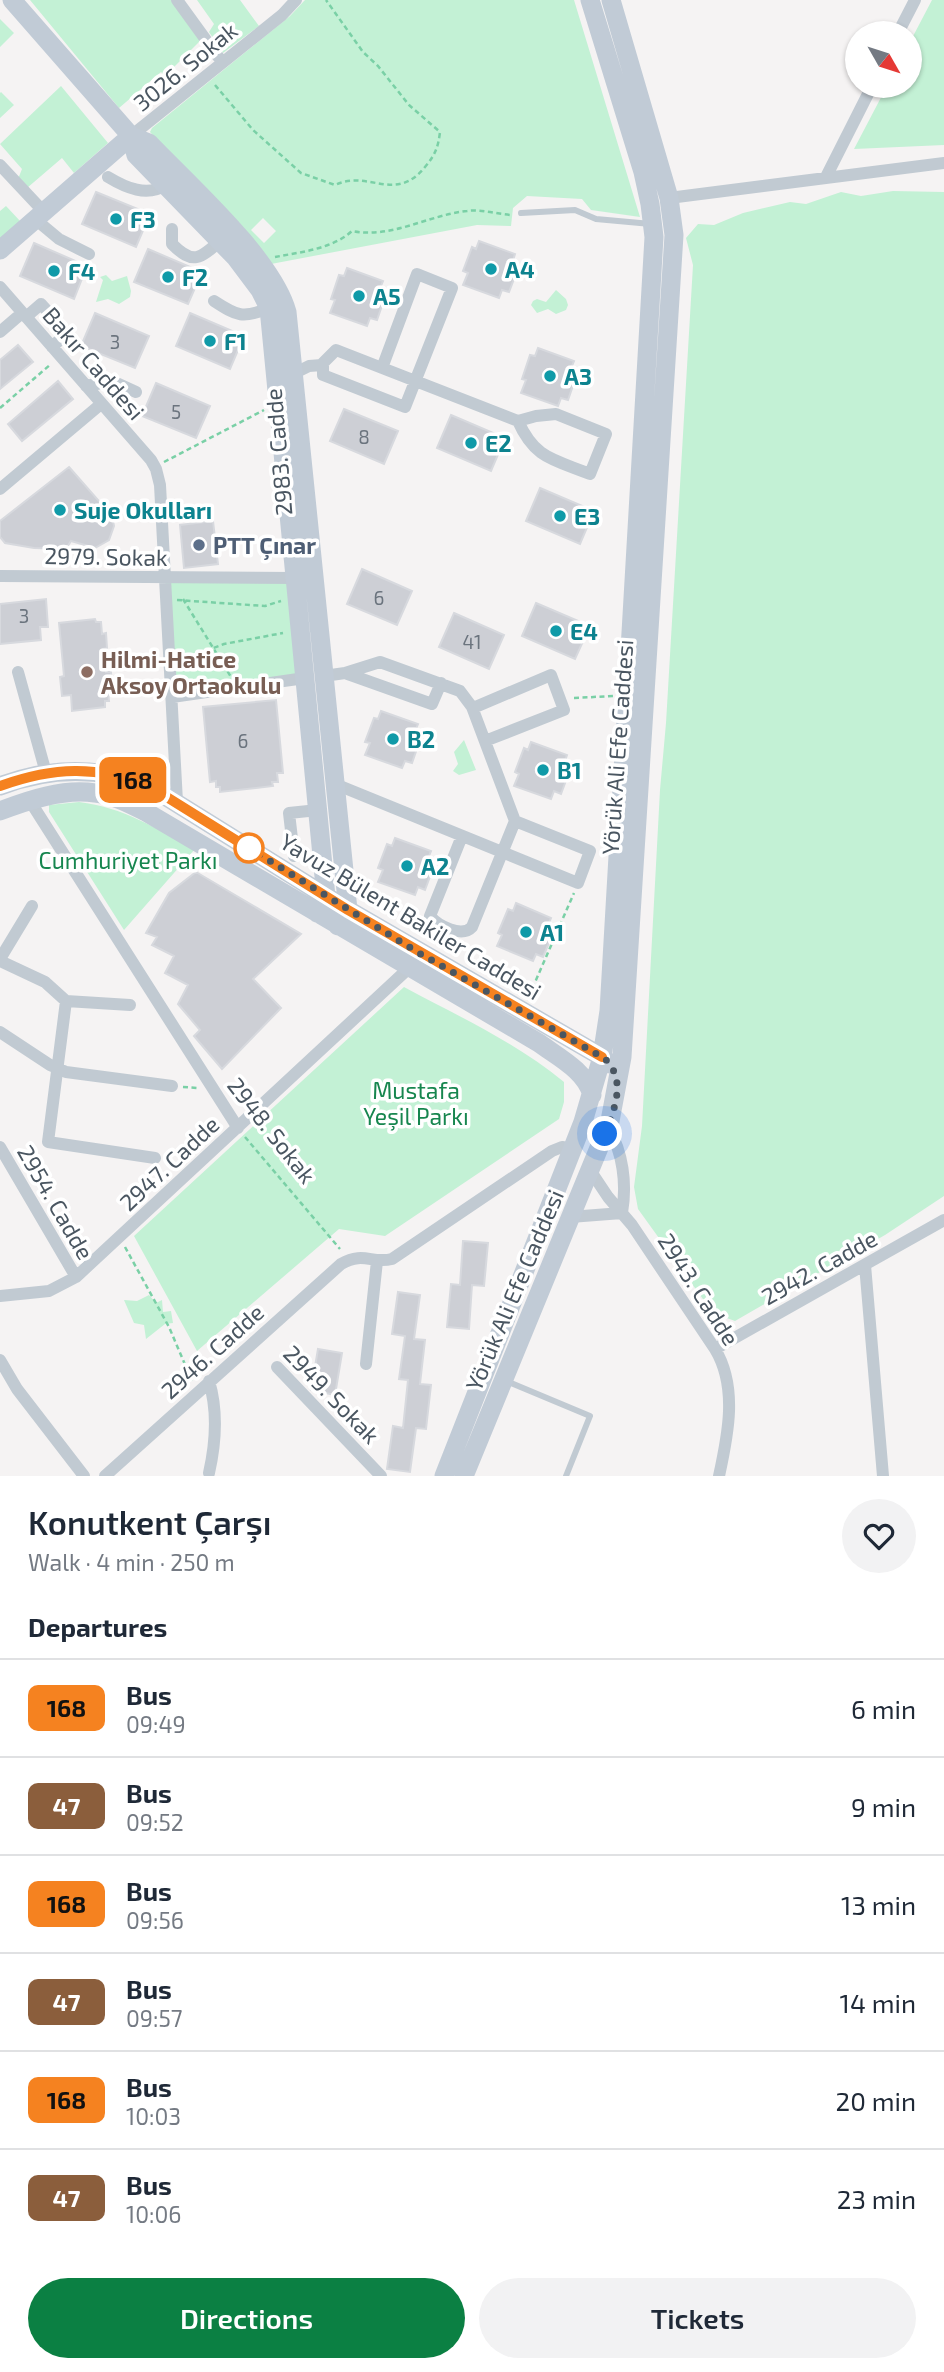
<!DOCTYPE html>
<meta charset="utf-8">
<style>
body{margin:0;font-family:"Exo 2",sans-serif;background:#f2f2f3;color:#1f2937;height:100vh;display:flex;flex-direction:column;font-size:26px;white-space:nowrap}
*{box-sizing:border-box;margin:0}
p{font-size:23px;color:#747a83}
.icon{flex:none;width:38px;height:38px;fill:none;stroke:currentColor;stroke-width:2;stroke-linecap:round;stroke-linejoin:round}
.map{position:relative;height:1476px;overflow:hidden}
.side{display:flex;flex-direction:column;background:#fff;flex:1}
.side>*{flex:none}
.badge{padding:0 14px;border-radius:10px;font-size:24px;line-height:46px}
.needle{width:46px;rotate:129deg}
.buttons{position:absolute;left:845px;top:21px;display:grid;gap:14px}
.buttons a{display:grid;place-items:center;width:77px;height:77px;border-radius:50%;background:#fff;box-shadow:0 2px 5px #0004;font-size:35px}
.you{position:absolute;width:35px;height:35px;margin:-18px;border:5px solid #fff;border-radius:50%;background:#1a73e8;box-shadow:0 0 0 10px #1a73e833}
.map>.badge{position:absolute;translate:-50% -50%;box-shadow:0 0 0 4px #fff}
h2{padding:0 28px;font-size:26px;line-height:63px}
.round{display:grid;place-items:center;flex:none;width:74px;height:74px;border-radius:37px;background:#f2f2f3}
.head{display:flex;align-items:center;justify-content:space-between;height:119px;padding:0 28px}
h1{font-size:33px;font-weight:600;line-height:52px}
.button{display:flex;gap:14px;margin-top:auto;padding:14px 28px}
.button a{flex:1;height:80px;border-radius:42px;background:#0b8043;color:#fff;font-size:28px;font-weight:600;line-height:80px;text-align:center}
.button a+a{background:#f2f2f3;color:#1f2937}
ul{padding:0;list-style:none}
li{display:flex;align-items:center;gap:21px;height:98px;padding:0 28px;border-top:2px solid #e0e1e3}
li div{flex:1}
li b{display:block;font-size:26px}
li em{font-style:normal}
li .badge{min-width:77px;font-weight:700;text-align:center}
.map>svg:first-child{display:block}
</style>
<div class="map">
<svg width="944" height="1476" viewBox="0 0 944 1476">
<rect width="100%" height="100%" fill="#f5f3f3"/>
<path fill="#c3f1d5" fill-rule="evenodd" d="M30 0H171L200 41 165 76 161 72 119 108Z
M197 0H240L259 26 223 53 209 32 214 24Z
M305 0H574L640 217 591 210 582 199 527 196 513 208 511 226 477 225 271 264 150 132 152 128 290 16ZM263 218 276 231 264 243 251 230Z
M932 0H944V145L854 149 887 86H910V42Z
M0 19 14 33 0 47Z
M61 86 108 143 74 173 62 158 27 188 18 179 22 169 0 144Z
M1 92 14 105 0 118V93Z
M893 191 944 192V1196L885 1235 735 1321 713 1313 638 1209 634 1187 642 1126 660 790 666 723 693 265 686 238 698 224 714 225 743 213 790 202 806 204 841 192 861 196Z
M6 206 21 222 0 240V211Z
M106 275 112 281 127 276 131 291 130 297 119 304 108 299 96 302 103 280 100 277Z
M556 290 566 299 568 305 566 310 556 314 548 309 537 313 531 305 533 301 537 299 546 302Z
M165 578H296L305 678 172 697Z
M464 740 476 770 459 775 453 771 458 764 454 752Z
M79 802C123 807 157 829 195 849L124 930 49 812V805Z
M404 987C460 1017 515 1042 564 1082V1102L559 1119 385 1236 339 1229 197 1351 134 1236Z
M149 1295 156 1303 162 1300 163 1312 171 1311 173 1323 165 1324 146 1339 144 1325 134 1323 124 1300 137 1301Z"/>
<path fill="#cdcfd5" stroke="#d7d9de" stroke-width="2" d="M96 192 150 214 136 247 82 224Z
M479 241 515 254 512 264 519 266 509 292 502 290 499 298 463 285 468 273 463 271 472 247 476 249Z
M34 243 87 266 74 299 20 276Z
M148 249 202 272 188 304 134 282Z
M347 268 383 281 379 291 386 294 377 320 370 318 367 326 330 313 335 300 331 299 339 275 344 276Z
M95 313 149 336 135 368 81 346Z
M190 313 244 336 230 369 176 346Z
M18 345 33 362 0 389V360Z
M538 348 574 361 570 371 577 374 568 400 561 398 558 406 521 393 526 380 522 379 530 355 535 356Z
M58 381 73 399 22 441 8 424Z
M156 383 210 406 196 438 142 416Z
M344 409 398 431 384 464 330 441Z
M451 415 505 438 491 471 437 448Z
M69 467 112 516 114 526 109 540 95 548 71 541 66 549 34 548 5 543 0 537V521Z
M540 488 594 511 580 544 526 521Z
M213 521 218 564 184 568 180 525Z
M362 569 412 591 397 625 347 604Z
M46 599 48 627H40L41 640 0 644V604Z
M536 603 590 626 575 659 522 636Z
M454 613 504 635 489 669 439 647Z
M95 619 96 622H101L102 634 106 633 107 648 103 649 106 672H111L112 690H108L109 701H105V707L72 711 71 695 62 696 60 677 64 676 59 623Z
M276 700 283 773H277L278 782H272L273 786 220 792V787H216V781L210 782 203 707Z
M381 711 418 724 414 734 421 737 412 763 405 761 402 768 365 755 370 743 365 742 374 718 378 719Z
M531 742 567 755 564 764 571 767 561 794 554 791 551 799 514 786 519 774 515 772 524 748 528 750Z
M395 838 431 851 427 861 435 863 425 890 418 887 415 895 378 882 383 870 378 868 387 844 392 846Z
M196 872 301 934 253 979 281 1008 222 1069 194 1036 200 1030 178 1004 188 985 165 973 174 956 152 945 157 937 146 933 169 893Z
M516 903 551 918 547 928 554 931 543 957 536 954 533 961 497 946 502 935 498 933 508 909 513 911Z
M463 1241 488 1243 484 1286 472 1285 469 1329 447 1327 451 1284 460 1285Z
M398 1292 420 1295 414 1339 425 1340 420 1384 431 1385 426 1429 416 1428 410 1472 387 1469 393 1426 403 1428 408 1380 399 1379 405 1336 392 1334Z
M318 1349 342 1353 335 1395 311 1390Z"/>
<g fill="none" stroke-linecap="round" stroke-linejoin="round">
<path stroke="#7ad0a6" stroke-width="2.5" stroke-dasharray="5 3.5" stroke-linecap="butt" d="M215 85 253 130 301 173 335 185C369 169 395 204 425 167 435 155 438 148 440 132L409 105 378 66 363 52 326 0
M275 257C301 252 332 249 352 231 392 239 428 215 467 211 481 209 497 214 511 215
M0 408 51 364
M164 462 264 410
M183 599 231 677
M177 600 265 606 281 601
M182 660 224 644 283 633
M574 698 613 696
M529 996 574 893
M183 1087 197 1088
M245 1137 340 1249
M125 1247 169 1327 192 1381"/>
<path stroke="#c1cad2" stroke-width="6" d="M521 213 575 210 596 219 651 224
M506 1381 590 1416 566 1476"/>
<path stroke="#c1cad2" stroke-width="12" d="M177 0 222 62
M898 33 915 0
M131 136 282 15 296 0
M0 165 44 212
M108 177C126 188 147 197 166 185
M826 177 872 86
M669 198 944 163
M35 219 59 239 89 254
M172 229V244C193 265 200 259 220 241
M0 287 151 460 156 469 160 485 177 802
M214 301C237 316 243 319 269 308
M26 317 41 304 67 333 52 347
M0 332 22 313
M382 368 417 274 452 288 405 407 323 375V363L336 350 518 421 536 416 556 414 606 434 590 474C553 459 535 459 518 421
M295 373 309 366 322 365
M86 386 112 381 136 392
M0 489 101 404
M0 576 296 578
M18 672 46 773
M345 673 432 704 441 683
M324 676 345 673 380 662 460 691 472 707 515 821 472 927C462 938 438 926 430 916L462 836
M172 697 305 678
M473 708 551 675 564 710 485 741
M335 784 578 883 590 851 515 821
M30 801 238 1128
M294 856 289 813 318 810
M0 959 32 906
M0 961 45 982 66 1001 48 1142 155 1158
M66 1001 130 1005
M0 1032 50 1065 66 1072 172 1086
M0 1147 76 1277
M590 1170 608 1197 632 1225 715 1349C738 1387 728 1435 719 1476
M570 1217 622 1213C627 1184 623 1152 608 1127
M865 1265 883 1476
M0 1296 49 1291 76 1277 409 968
M715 1349 944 1220
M0 1360 17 1389 84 1476
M366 1364 377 1261
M277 1367 381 1476
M209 1381C218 1411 216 1442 209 1473
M105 1476 341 1264C364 1251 371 1264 392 1259L552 1151 562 1147 573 1149"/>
<path stroke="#c1cbd6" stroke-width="19" d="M12 0 131 136 136 155 236 258 260 290 269 308 326 897 317 913
M131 136 149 143C189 185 272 258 287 312L348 910 338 926
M0 250 131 136
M0 786C50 767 99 766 149 786L348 910 602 1057 610 1064
M0 811C28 800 64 788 95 793 113 795 130 804 146 812L539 1043C558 1057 586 1071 592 1095
M444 1476 583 1122 602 1057 609 1011 654 237 650 204 643 172 590 0
M464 1476 610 1121 622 1057 674 235 669 198 611 0"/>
</g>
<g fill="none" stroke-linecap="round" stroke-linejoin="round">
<defs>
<path id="line" d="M0 786C53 767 97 765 149 786L348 910 602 1057"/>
</defs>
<use href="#line" stroke="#fff" stroke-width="16"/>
<use href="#line" stroke="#f58220" stroke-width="10"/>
<path stroke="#4a5661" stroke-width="7" stroke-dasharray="0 12.6" d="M249 848 419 953 604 1058C627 1079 615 1108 605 1134"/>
</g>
<g fill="#0f9aa8" stroke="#fff" stroke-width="2.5">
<circle cx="116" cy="219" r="7"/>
<circle cx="491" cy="269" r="7"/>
<circle cx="54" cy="271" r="7"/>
<circle cx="168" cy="277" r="7"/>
<circle cx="359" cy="296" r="7"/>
<circle cx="210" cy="341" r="7"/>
<circle cx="550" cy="376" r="7"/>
<circle cx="471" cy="443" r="7"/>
<circle cx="60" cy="510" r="7"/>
<circle cx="560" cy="516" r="7"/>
<circle cx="556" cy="631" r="7"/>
<circle cx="393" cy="739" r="7"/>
<circle cx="543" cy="770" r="7"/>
<circle cx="407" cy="866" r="7"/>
<circle cx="526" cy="932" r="7"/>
</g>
<circle fill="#5c6f8a" stroke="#fff" stroke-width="2.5" cx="199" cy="545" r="7"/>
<circle fill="#8d6e63" stroke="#fff" stroke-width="2.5" cx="87" cy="672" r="7"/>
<circle fill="#fff" stroke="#f58220" stroke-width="3.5" cx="249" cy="848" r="14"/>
<g text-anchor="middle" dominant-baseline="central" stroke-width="7" stroke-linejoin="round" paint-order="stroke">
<g font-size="19" fill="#6b747e">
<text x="115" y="341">3</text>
<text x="176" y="411">5</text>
<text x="364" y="436">8</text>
<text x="379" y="597">6</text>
<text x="24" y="615">3</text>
<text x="472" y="641">41</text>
<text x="243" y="740">6</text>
</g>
<g font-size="23" fill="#4a5661" stroke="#fff">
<text transform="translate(185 66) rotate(-39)">3026. Sokak</text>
<text transform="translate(94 363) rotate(49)">Bakır Caddesi</text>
<text transform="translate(278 452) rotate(-95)">2983. Cadde</text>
<text transform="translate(106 556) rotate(1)">2979. Sokak</text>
<text transform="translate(617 747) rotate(-86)">Yörük Ali Efe Caddesi</text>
<text transform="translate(411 916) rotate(31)">Yavuz Bülent Bakiler Caddesi</text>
<text transform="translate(272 1130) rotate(52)">2948. Sokak</text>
<text transform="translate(169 1163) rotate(-43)">2947. Cadde</text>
<text transform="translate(56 1202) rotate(60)">2954. Cadde</text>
<text transform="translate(819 1267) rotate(-29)">2942. Cadde</text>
<text transform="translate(699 1289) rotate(57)">2943. Cadde</text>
<text transform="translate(514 1290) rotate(-67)">Yörük Ali Efe Caddesi</text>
<text transform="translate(212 1351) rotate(-42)">2946. Cadde</text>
<text transform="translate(332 1394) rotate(46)">2949. Sokak</text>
</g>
<g font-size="23" font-weight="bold" fill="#0d838f" stroke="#fff" text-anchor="start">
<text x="130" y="219">F3</text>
<text x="505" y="269">A4</text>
<text x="68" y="271">F4</text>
<text x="182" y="277">F2</text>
<text x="373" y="296">A5</text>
<text x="224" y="341">F1</text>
<text x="564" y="376">A3</text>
<text x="485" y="443">E2</text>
<text x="74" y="510">Suje Okulları</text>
<text x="574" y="516">E3</text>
<text x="570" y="631">E4</text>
<text x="407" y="739">B2</text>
<text x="557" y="770">B1</text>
<text x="421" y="866">A2</text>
<text x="540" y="932">A1</text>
</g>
<g font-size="23" font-weight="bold" fill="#4e5e75" stroke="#fff" text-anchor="start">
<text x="213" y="545">PTT Çınar</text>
</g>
<g font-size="23" font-weight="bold" fill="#785e54" stroke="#fff" text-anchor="start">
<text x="101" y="659">Hilmi-Hatice<tspan x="101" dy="26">Aksoy Ortaokulu</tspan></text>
</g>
<g font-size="23" fill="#17864f" stroke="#fff">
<text x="128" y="860">Cumhuriyet Parkı</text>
<text x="416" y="1090">Mustafa<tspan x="416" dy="26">Yeşil Parkı</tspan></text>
</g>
</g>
</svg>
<div class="buttons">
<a><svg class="needle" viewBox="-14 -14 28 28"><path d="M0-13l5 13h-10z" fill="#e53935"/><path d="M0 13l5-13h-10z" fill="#747a83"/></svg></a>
</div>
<div class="you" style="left:605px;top:1134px"></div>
<b class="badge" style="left:133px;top:780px;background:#f58220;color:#111">168</b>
</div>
<section class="side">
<div class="head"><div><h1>Konutkent Çarşı</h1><p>Walk · 4 min · 250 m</p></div><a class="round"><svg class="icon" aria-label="heart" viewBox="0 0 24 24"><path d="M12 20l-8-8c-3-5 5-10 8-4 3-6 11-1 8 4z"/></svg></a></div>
<h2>Departures</h2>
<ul>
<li><span class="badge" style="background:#f58220;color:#111">168</span><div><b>Bus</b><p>09:49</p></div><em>6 min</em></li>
<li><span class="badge" style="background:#8b5e3c;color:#fff">47</span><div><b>Bus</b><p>09:52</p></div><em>9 min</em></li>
<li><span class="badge" style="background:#f58220;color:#111">168</span><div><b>Bus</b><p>09:56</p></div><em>13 min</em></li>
<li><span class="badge" style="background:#8b5e3c;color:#fff">47</span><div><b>Bus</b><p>09:57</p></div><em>14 min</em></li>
<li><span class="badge" style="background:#f58220;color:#111">168</span><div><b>Bus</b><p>10:03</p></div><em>20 min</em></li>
<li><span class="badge" style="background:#8b5e3c;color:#fff">47</span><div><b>Bus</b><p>10:06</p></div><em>23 min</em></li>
</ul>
<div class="button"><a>Directions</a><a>Tickets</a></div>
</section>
